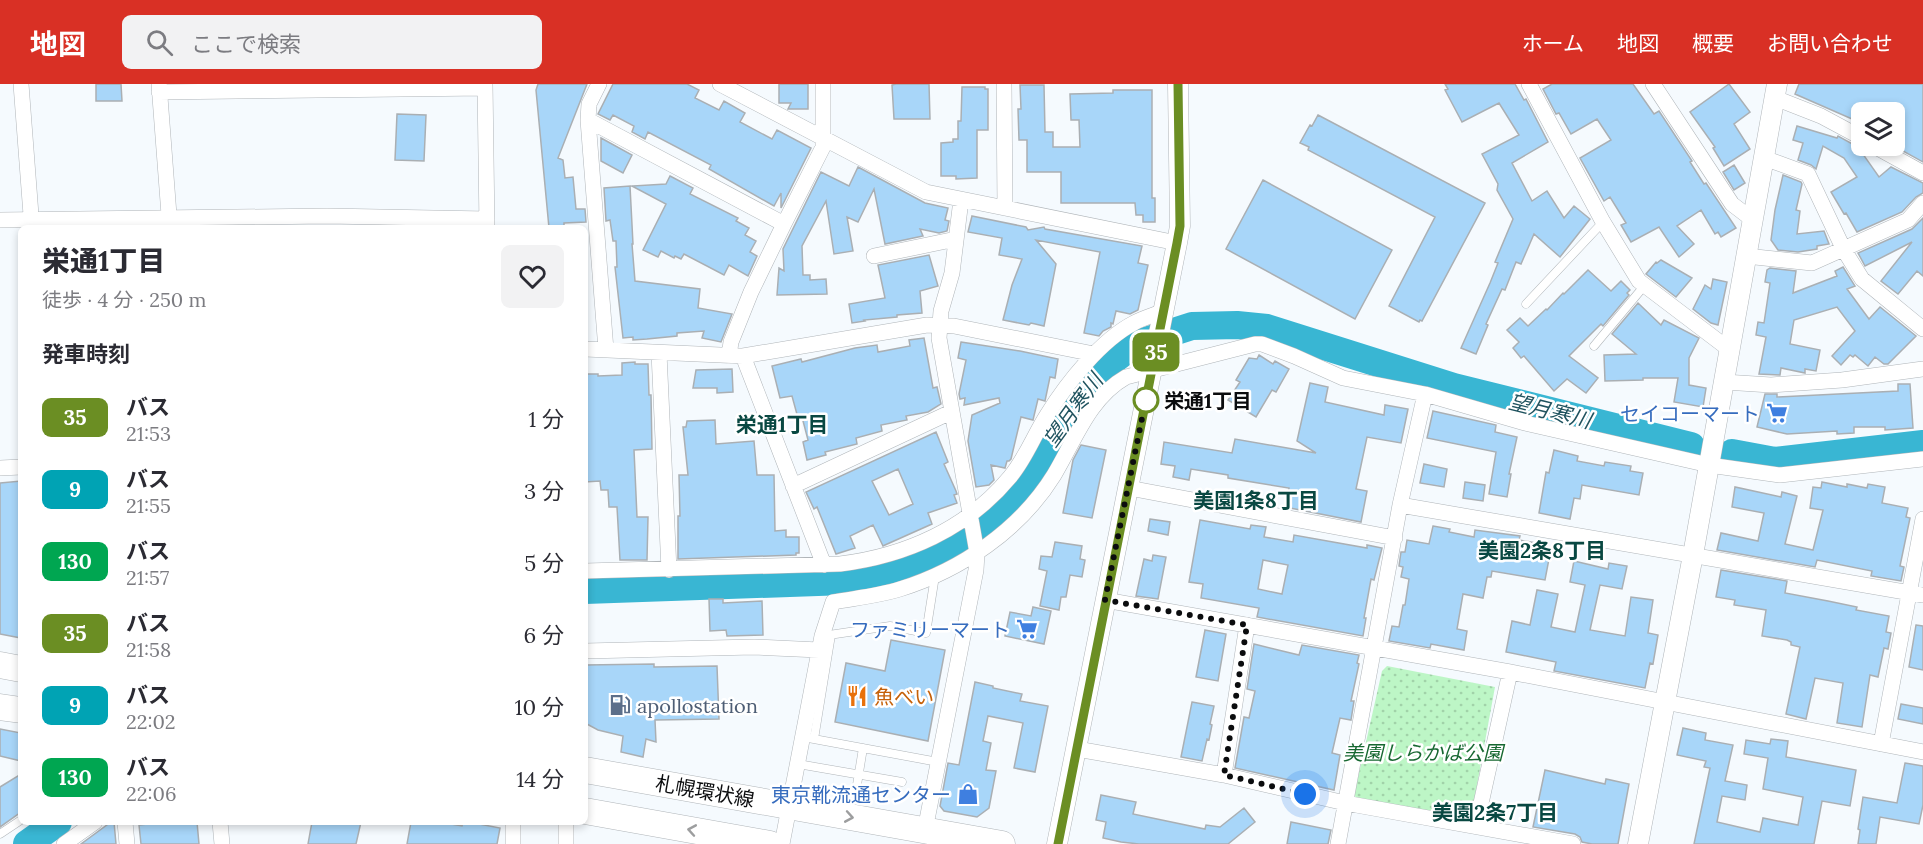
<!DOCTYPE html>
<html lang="ja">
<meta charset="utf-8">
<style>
body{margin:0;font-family:Lora,"Noto Sans JP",serif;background:#f2f2f3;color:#2b2b33;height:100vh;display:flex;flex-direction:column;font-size:22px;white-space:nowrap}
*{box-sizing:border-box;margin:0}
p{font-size:20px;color:#7c7c81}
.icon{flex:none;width:33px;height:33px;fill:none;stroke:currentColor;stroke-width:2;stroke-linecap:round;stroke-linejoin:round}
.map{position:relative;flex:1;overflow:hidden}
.sheet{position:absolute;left:18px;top:141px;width:570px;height:600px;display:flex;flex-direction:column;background:#fff;border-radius:9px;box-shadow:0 3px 9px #0003}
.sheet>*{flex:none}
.badge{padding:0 12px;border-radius:9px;font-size:21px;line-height:39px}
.buttons{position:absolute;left:1851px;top:18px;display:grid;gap:12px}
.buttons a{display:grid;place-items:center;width:54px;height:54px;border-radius:9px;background:#fff;box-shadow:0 3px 9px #0003;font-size:30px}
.you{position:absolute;width:30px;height:30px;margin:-15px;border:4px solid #fff;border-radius:50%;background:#1a73e8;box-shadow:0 0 0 9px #1a73e833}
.map>.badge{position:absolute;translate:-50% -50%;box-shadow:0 0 0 3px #fff}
h2{padding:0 24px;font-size:22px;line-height:54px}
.round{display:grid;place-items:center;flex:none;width:63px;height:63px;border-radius:9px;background:#f2f2f3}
.headline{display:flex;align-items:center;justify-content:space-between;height:102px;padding:0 24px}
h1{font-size:28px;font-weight:800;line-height:45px}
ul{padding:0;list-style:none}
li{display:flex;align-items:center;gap:18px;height:72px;padding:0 24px}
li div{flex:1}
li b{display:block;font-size:22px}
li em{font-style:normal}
li .badge{min-width:66px;font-weight:700;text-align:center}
header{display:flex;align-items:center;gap:36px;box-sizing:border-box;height:84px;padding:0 30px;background:#d93025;color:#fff}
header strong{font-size:28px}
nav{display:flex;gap:33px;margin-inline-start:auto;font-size:21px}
.search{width:420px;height:54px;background:#f2f2f3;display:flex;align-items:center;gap:15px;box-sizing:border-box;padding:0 21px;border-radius:9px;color:#7c7c81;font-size:22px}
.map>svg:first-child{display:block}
</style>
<header>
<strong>地図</strong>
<div class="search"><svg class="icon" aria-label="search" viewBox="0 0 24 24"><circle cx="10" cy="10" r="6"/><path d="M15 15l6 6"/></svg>ここで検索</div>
<nav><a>ホーム</a><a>地図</a><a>概要</a><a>お問い合わせ</a></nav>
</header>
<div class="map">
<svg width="1923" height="760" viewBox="0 0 1923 760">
<defs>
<pattern id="park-dots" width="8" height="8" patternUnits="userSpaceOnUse" patternTransform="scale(1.5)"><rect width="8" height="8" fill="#bdf6c6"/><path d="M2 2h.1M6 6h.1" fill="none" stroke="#a1d2a9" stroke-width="1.8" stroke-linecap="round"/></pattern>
</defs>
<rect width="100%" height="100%" fill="#f5fafe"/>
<path fill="url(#park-dots)" d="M1387 582 1495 603 1471 734 1358 716 1354 711 1382 587Z"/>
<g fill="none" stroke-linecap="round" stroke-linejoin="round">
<path stroke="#39b6d3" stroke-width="28" d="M1732 369 1775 377 1923 360
M585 506 846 497 904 486 930 476 963 458 996 433 1013 416 1036 384 1067 327 1090 297 1107 281 1133 261 1192 242 1237 241 1267 244 1454 303 1691 362
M27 760 58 738"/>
</g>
<path fill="#a8d6f9" stroke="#aaafb3" stroke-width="1.5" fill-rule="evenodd" d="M96 0H121L122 17H96Z
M538 0H587L558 74 563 76 565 94 573 93 576 125H585L586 138 564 139V144H549L536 6Z
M613 0H687L699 6 695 14 719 26 724 17 745 29 740 38 772 55 777 46 811 64 781 124V109L774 122 709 85 711 81 648 48 645 55 632 48 634 42 613 31 610 36 598 30Z
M779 0H808V25H788L791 19H779Z
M896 0H929L930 35H894L892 1Z
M1445 0H1515L1524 16 1526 15 1548 58 1512 79 1532 117 1547 107 1564 134 1574 122 1590 135 1560 173 1534 150 1521 180 1516 178 1505 206 1502 205 1486 240 1488 241 1476 270 1461 264 1490 199 1498 179 1495 178 1513 135 1497 106 1498 100 1482 70 1519 51 1499 19 1462 38 1445 6 1448 5Z
M1552 0H1633L1654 30 1659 27 1692 77 1690 78 1704 100 1706 99 1736 144 1721 153 1718 148 1715 150 1701 126 1677 142 1694 160 1679 173 1659 143 1631 158 1621 141 1626 139 1610 113 1604 117 1580 74 1611 56 1597 35 1571 50 1559 29 1556 30 1543 5Z
M1729 0 1750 28 1734 40 1750 65 1724 82 1713 64 1715 63 1690 28Z
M1799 0H1923V78L1894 62V28H1855L1852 35 1795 10Z
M1020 1H1044L1045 48H1053V63H1080L1079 36H1071L1070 10 1113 9V6H1152V114H1155V138H1143V131H1136L1135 119H1061V88H1027V56H1019L1018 25H1021Z
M962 3H985V5H988V46H977V94L956 95V92H941V59L953 58V55H958V37H961Z
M397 30 426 31 424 77 395 76Z
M1318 31 1485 119 1422 237 1420 236 1419 238 1389 222 1435 133 1308 66 1309 63 1300 59 1310 41 1312 42Z
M1797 42 1837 54 1838 52 1858 63 1879 93 1891 83 1923 99V109L1916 113 1902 128 1857 148 1846 129 1844 130 1831 108 1857 93 1844 74 1823 62 1816 85 1811 81 1798 76 1803 59 1793 56Z
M601 54 632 71 623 89 601 77Z
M1734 81 1745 99 1734 106 1723 88Z
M858 83 925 119 948 124 945 136 949 137 947 147 939 149 920 145 923 152 885 160 874 105 858 138 847 133 853 167 834 170 826 117 802 162 803 191H810V196L826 195 827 210 777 211 779 184 784 187 783 165 821 88 849 102Z
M1783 91 1801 98 1802 100 1796 126 1800 127 1797 150 1824 147 1829 160 1817 162V165L1798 168 1778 166 1771 156 1775 126Z
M670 92 693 104 690 110 738 134 736 137 749 144 745 151 756 157 750 168 757 172 748 192 729 181 724 191 684 170 681 175 675 172 674 174 661 167 658 173 643 166 666 120 632 102 666 100Z
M1263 96 1392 166 1355 235 1226 165Z
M630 102 633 160H632L635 197 700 205 698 224 732 230 721 258 702 254 704 247 677 249V252L647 255 633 256V253L623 254 615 183H617L616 157H613L610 136 606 137 604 104Z
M972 132 1026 143 1028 146 1044 143 1045 145 1142 162 1138 179 1148 181 1138 226 1130 230 1116 227 1113 240 1111 239V243L1103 247 1099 252 1084 249 1100 168 1036 156 1056 180 1044 242 1031 239 1029 241 1003 236 1012 201 1022 175 999 171 1002 154 968 148Z
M1923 134V192L1917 187 1898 210 1881 197 1912 158 1865 182 1858 169 1912 145Z
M929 171 938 202 920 207 922 229 897 231V233L864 236 865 237 852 239 849 220 885 214 878 181Z
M1661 176 1692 194 1676 213 1646 190 1656 178 1657 179Z
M1843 183 1855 202 1847 205 1869 235 1880 223 1916 252 1888 280H1884L1875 273 1868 282 1855 271 1853 273 1850 271 1841 281 1832 272 1855 247 1837 223 1794 236 1790 260 1820 266 1816 287 1805 285V289L1781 284 1780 291 1759 290 1766 253 1756 251 1758 238 1764 239 1770 199 1765 198 1767 186 1770 184 1796 187 1793 209 1837 192 1835 187Z
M1588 186 1611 207 1621 197 1630 206 1627 209 1629 211 1603 242 1601 240 1569 272 1598 294 1586 309 1567 295 1554 307 1524 272 1521 274 1513 264 1519 258 1507 246 1520 234 1528 242 1546 225 1547 226 1563 209 1564 210Z
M1713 195 1727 198 1718 241 1711 239 1693 225 1705 201 1711 205Z
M1638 219 1661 241 1664 236 1699 254 1689 274V301L1706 304 1703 323 1674 318 1678 294H1643V296L1605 297 1604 271 1636 270 1612 250Z
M924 254 933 304 937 303 941 320 928 328 906 332 907 336 881 341 882 347 856 354 857 360 825 368 826 371 807 376 803 358 808 356 802 333 798 334 792 312 780 314 772 282 801 275 802 278 855 264 877 261 878 268 910 262 909 256Z
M961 258 1020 267 1058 275 1055 294 1050 293 1045 317 1038 315 1033 336 1021 333 1011 375 1009 377H1007L1005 384 991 381 994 396 989 401 976 403 968 357 972 331 1000 319 999 314 964 321 965 314 960 315 959 310 966 276 958 274Z
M1259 271 1273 280 1275 277 1289 285 1276 308 1272 306 1256 333 1228 316 1240 298 1236 296 1249 274 1257 275Z
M635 278V280H648L649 311H651L652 365 634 366 637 433H648L647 476H620L617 423H609L608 406H601L600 397 585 398V290H598V292L622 291V279Z
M732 285 733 308 717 309V304H693L696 286Z
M1310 299 1328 303 1325 318 1384 331 1385 321 1408 325 1401 359 1367 353 1356 405 1367 407 1361 438 1285 423 1289 404 1228 394V391L1191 385 1189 396 1173 393 1175 382 1161 380 1164 358 1232 369 1235 355 1316 369 1297 357Z
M1898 300H1910L1913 344 1885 346V343H1854V349L1837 350V347L1787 350 1757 343 1765 310H1777V313L1898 307Z
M1433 327 1496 341 1495 348 1517 353 1509 390H1511L1507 413 1489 410 1496 368 1427 354Z
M715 336 716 360 754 357 757 391H774L775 447 786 446V453H799V469H796V471L678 475V432H680L679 391H688L683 343H686L687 337Z
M936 348 948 378 944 380 956 407 957 410 954 411 957 419 928 429 932 440 885 461 883 462 873 441 850 452 855 464 836 470 817 423 814 425 806 408ZM898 385 913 420 889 431 872 397Z
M1081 361 1106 366 1092 434 1063 429 1073 376Z
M1554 366 1578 372 1577 377 1604 382 1605 378 1631 382 1630 387 1643 389 1639 411 1582 401 1580 415 1574 414 1570 435 1539 429 1546 388 1549 389Z
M1424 380 1447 385 1444 403 1420 399Z
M21 397V554L0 550V399Z
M1465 398 1485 401 1483 417 1463 414Z
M1822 398 1847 403V400L1867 404 1868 400 1885 403 1882 419 1908 424 1906 433 1910 434 1900 482 1904 483 1901 497 1871 492 1872 487 1817 476 1815 483 1717 466 1721 449 1758 457 1764 429 1732 423 1735 403 1781 413 1782 408 1797 412 1785 460 1813 466 1823 426 1810 424 1813 403 1821 404Z
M1150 435 1170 438 1168 451 1148 447Z
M1200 436 1250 445 1251 441 1266 443 1264 453 1293 458 1294 451 1367 464V461L1382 464 1374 496 1371 495 1364 534H1366L1363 552 1257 533 1259 524 1201 514 1203 500 1189 498ZM1263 476 1288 481 1282 510 1258 505Z
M1433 442 1450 445 1449 448 1474 453 1475 446 1520 452 1519 456 1542 460 1541 466 1549 475 1545 496 1492 487 1491 493H1487L1483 514 1463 510 1457 545 1467 547 1464 566 1431 560 1430 564 1389 557 1392 542 1399 543 1403 521H1405L1409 495 1401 493 1403 483 1399 482 1401 468H1405L1407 456 1429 460Z
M1055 458 1082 462 1080 475 1085 476 1082 493 1070 491 1066 513H1061L1059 526 1040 522 1047 487 1039 485 1041 472 1052 473Z
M1153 471 1166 473 1158 515 1136 512 1144 475 1152 477Z
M1574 477 1608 485 1609 479 1627 482 1622 505 1600 501 1590 546 1625 552 1631 513 1653 516 1648 549 1658 551 1653 580 1650 579 1645 604 1554 587 1556 578 1506 568 1512 537 1530 541 1537 506 1558 510 1551 543 1575 548 1585 501 1570 498Z
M1721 486 1787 497 1785 509 1828 517 1857 523 1856 526 1889 532 1886 548 1891 549 1888 565 1884 564 1878 593 1870 591 1862 643 1837 639 1843 599 1815 594 1806 635 1786 630 1800 563 1791 561V558L1787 556 1762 552 1766 526 1734 521 1735 516 1716 513Z
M709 515H723V519L762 517 763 551 727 552 726 546 710 547Z
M1033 523 1051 527 1044 560 1005 552 1010 528 1031 532Z
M1916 541 1923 542V586L1909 583Z
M1205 546 1226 550 1218 597 1196 593Z
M891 556 945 566 928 657 835 638 846 579 885 587Z
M1254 560 1299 571 1302 561 1359 571 1357 579 1359 580 1351 617H1354L1351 636 1340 634 1332 669 1340 671 1334 706 1235 684 1244 633 1249 634 1255 607 1247 605Z
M654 580V583L717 582 719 635 655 636 656 658 646 655 643 673 621 668 623 652 598 646 585 639V581Z
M975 598 993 602V604L1022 610 1020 617 1048 622 1035 688 1014 684 1023 639 988 632 983 657 991 659 986 686 996 687 989 724 977 733 944 727 940 722 948 679 959 681Z
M1192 618 1214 622 1210 640 1212 641 1209 656 1207 655 1202 677 1181 673Z
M1901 620 1923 624V640L1898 635Z
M1683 644 1706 649 1705 656 1733 661 1725 697 1747 701 1745 716 1722 712 1717 738 1760 748 1763 734 1798 741 1803 713 1763 705 1768 674 1744 670 1746 656 1770 660 1771 655 1788 657 1786 673 1856 686 1850 722 1822 717 1814 760H1694L1710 684 1704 683 1706 677 1677 671Z
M0 645 21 649V677L0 672Z
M1905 679 1923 682V721L1919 740 1880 733 1876 760H1858L1860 746 1858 745 1863 713 1897 719Z
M1545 686 1605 700 1606 695 1629 700 1618 760H1592L1582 758 1580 753 1575 750 1533 743Z
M21 690V728L0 743V703Z
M1101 711 1136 718 1133 730 1205 745 1206 741 1220 743 1244 724 1255 738 1228 760H1139L1121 758 1103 754 1106 738 1096 736Z
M111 738H114L116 760H81Z
M165 738H197L199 760H141L139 741Z
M312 738H361L356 760H308Z
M411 738H439L462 742 463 738H469L500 744 497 760H407Z
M1291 738 1331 746 1328 760H1287Z"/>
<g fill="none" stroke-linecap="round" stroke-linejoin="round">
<defs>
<path id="service" d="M1526 220 1603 138
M1594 262 1645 201
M822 552 890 542 926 549 935 492
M803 653 938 678
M814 655 831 551
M798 680 902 698
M856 707 863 664
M0 750 21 736"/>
<path id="minor" d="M21 0 32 144
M159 0 170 144
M485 0 487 144
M720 0 926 108 1177 159
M1004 0 1005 124
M1529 0 1603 138 1639 197 1730 266
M1653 0 1732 120 1753 136
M159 8 485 4
M1775 14 1821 32 1862 54
M588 36 589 20 599 0
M1874 62 1923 89
M1764 74 1808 90 1844 166 1862 195 1923 245
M0 136 327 132 487 135
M874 172 956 155
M1746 172 1812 179 1908 136 1923 119
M585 265 743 272 927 241 954 242 1094 270
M606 266 588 36 784 140
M659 269 669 486
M729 272 731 258 751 208 784 140 823 63V0
M743 272 824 481
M1724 298 1771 301 1842 296 1923 285
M0 384 21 383
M793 402 951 328
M1129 404 1395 454
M1400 421 1923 511
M585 487 840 480C905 472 967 445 1010 393 1026 374 1034 351 1047 331 1067 299 1101 256 1134 239 1143 234 1154 231 1164 227
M1105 516 1510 588 1923 668
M585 567 754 563 819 566
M1881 660 1923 435
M1077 665 1224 691 1345 719 1573 760
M1224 691 1247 541
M125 738 127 760
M220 738 222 760
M513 738V760
M566 738V760
M1476 742 1510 588
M925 746 976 486 977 469 939 254 941 227 952 189 961 116
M64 760 95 738
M782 760 822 552 833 518C855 514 878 512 900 505 961 486 1020 446 1054 391 1075 356 1089 314 1126 293L1255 260H1262L1294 272 1343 294 1425 310 1525 339 1709 381 1780 391 1923 375
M1338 760 1400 421 1425 310"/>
<path id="tertiary" d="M1057 760 1177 159 1180 142 1178 0
M1638 760 1693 471 1777 0"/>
<path id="primary" d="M0 581 21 585
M0 623 21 626
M585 686 1002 760
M585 727 770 760"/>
</defs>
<use href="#service" stroke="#b0b5b9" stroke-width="9"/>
<use href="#minor" stroke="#b0b5b9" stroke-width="16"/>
<use href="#tertiary" stroke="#b0b5b9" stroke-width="21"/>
<use href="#primary" stroke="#b0b5b9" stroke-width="27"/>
<use href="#service" stroke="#fff" stroke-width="8"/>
<use href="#minor" stroke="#fff" stroke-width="15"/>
<use href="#tertiary" stroke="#fff" stroke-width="20"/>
<use href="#primary" stroke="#fff" stroke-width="26"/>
</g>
<defs><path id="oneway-chevron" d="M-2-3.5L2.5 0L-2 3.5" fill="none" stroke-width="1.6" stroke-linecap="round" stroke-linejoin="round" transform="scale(1.5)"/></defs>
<g stroke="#9d9e9f">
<use href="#oneway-chevron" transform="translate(849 733) rotate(10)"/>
<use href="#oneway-chevron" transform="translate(692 746) rotate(-170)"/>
</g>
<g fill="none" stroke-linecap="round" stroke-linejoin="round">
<defs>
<path id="line" d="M1058 760 1177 159 1180 142 1178 0"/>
</defs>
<use href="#line" stroke="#fff" stroke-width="14"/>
<use href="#line" stroke="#6b8e23" stroke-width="9"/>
<path stroke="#0b0c0e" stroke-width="6" stroke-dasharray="0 10.8" d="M1146 316 1147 310 1105 516 1247 541 1224 691 1305 710"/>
</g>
<defs>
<symbol id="supermarket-bare" viewBox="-9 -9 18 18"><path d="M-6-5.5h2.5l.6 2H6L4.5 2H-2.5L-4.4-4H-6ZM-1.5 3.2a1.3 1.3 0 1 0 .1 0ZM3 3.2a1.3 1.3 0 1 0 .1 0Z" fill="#3f7fe0" stroke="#fff" stroke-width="2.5" paint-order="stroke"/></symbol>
<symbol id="restaurant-bare" viewBox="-9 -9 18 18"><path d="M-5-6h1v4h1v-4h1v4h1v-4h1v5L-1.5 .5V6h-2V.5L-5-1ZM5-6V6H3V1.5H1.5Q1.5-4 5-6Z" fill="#e8710a" stroke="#fff" stroke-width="2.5" paint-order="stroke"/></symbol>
<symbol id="fuel-bare" viewBox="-9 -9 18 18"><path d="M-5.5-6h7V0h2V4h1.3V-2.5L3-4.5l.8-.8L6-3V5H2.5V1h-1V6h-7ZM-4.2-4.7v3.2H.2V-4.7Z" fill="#5c6f8a" stroke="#fff" stroke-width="2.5" paint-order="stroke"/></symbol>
<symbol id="shop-bare" viewBox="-9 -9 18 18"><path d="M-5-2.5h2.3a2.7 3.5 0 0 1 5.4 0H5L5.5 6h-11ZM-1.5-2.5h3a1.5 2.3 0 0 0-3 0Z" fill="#3f7fe0" stroke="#fff" stroke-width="2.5" paint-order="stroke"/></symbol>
</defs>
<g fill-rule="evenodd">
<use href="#supermarket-bare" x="1762" y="314" width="30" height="30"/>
<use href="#supermarket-bare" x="1012" y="530" width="30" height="30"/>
<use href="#restaurant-bare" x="842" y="597" width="30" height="30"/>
<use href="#fuel-bare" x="605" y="606" width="30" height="30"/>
<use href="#shop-bare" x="953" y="695" width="30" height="30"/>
</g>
<circle fill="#fff" stroke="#6b8e23" stroke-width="3" cx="1146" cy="316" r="12"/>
<g text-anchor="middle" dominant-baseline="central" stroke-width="5" stroke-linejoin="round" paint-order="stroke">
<g font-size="20" font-weight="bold" fill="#0b0c0e" stroke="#fff" text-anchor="start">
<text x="1164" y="316">栄通1丁目</text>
</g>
<g font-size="20" fill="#366cbe" stroke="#fff" text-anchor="end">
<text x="1760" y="329">セイコーマート</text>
<text x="1010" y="545">ファミリーマート</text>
<text x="951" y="710">東京靴流通センター</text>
</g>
<g font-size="20" fill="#c56008" stroke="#fff" text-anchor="start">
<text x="874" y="612">魚べい</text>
</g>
<g font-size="20" fill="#4e5e75" stroke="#fff" text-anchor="start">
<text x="637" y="621">apollostation</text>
</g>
<g font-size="20" font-style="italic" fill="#176831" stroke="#fff">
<text x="1423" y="668">美園しらかば公園</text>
</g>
<g font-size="20" fill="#0b0c0e" stroke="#fff">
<text transform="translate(705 707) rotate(10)">札幌環状線</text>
</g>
<g font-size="21" font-style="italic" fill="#20535f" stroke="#fff">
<text transform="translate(1073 326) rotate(-54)">望月寒川</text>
<text transform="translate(1550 327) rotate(14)">望月寒川</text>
</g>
<g font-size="21" font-weight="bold" fill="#094842" stroke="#fff">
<text x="782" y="340">栄通1丁目</text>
<text x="1256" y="416">美園1条8丁目</text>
<text x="1542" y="466">美園2条8丁目</text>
<text x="1495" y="728">美園2条7丁目</text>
</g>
</g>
</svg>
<div class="buttons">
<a><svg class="icon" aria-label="layers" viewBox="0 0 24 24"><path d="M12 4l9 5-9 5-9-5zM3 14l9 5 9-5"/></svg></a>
</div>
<div class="you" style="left:1305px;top:710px"></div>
<b class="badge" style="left:1156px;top:268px;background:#6b8e23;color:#fff">35</b>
<section class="sheet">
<div class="headline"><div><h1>栄通1丁目</h1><p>徒歩 · 4 分 · 250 m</p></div><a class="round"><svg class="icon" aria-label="heart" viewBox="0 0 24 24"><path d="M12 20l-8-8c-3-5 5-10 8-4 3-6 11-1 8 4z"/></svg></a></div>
<h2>発車時刻</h2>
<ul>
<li><span class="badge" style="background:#6b8e23;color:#fff">35</span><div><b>バス</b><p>21:53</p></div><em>1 分</em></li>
<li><span class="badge" style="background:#00a3b4;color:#fff">9</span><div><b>バス</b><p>21:55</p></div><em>3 分</em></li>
<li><span class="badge" style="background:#00a651;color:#fff">130</span><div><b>バス</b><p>21:57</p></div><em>5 分</em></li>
<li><span class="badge" style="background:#6b8e23;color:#fff">35</span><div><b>バス</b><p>21:58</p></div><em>6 分</em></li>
<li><span class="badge" style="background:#00a3b4;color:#fff">9</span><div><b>バス</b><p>22:02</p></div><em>10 分</em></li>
<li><span class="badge" style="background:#00a651;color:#fff">130</span><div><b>バス</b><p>22:06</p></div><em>14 分</em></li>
</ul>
</section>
</div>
